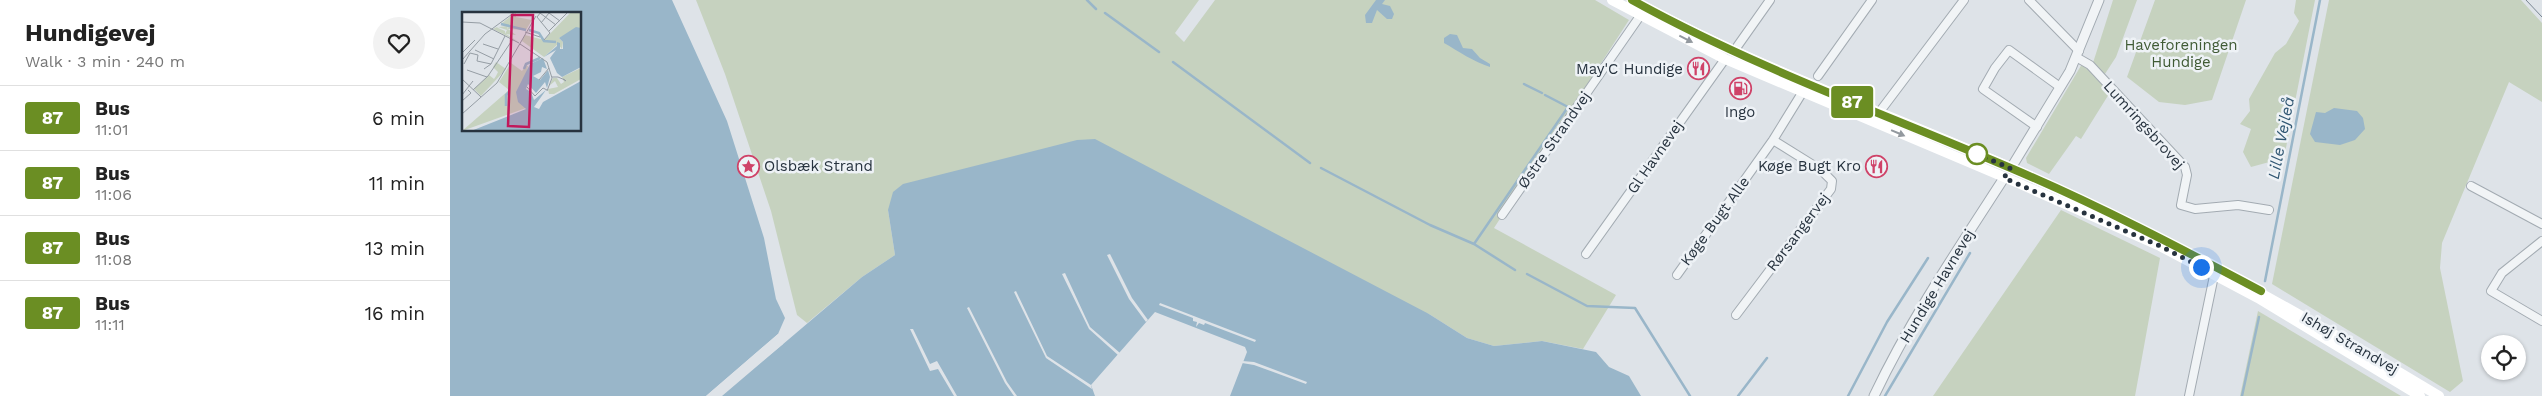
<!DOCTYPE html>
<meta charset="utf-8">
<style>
body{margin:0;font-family:"Work Sans",sans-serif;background:#f2f2f2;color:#222;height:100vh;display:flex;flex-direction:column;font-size:19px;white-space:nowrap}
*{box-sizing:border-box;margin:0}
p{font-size:16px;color:#767676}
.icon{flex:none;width:28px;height:28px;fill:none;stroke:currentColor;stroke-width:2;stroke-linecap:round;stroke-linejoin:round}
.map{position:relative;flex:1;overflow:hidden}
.sheet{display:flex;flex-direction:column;background:#fff;width:450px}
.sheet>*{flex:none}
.badge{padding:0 10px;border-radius:4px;font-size:18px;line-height:32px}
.fabs{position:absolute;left:2031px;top:335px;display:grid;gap:10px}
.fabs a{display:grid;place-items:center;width:45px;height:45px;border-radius:50%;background:#fff;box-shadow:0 1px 4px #0004;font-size:25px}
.you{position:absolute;width:25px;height:25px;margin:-12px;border:4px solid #fff;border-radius:50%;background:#1a73e8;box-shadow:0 0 0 8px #1a73e833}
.map>.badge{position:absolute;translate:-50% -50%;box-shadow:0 0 0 2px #fff}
.round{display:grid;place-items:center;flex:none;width:52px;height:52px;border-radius:26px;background:#f2f2f2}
.headline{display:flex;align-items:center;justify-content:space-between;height:85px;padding:0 25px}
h1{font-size:24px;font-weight:700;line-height:38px}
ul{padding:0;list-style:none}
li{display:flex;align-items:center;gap:15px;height:65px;padding:0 25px;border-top:1px solid #e0e0e0}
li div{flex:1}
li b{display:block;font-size:19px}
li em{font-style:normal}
li .badge{min-width:55px;font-weight:700;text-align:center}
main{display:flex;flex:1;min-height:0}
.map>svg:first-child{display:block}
</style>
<main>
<section class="sheet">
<div class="headline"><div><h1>Hundigevej</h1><p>Walk · 3 min · 240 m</p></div><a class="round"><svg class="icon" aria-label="heart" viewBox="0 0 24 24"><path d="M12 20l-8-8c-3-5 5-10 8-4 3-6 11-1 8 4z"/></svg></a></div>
<ul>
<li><span class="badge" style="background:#6b8e23;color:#fff">87</span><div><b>Bus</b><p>11:01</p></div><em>6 min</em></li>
<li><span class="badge" style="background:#6b8e23;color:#fff">87</span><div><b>Bus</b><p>11:06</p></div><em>11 min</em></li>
<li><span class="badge" style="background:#6b8e23;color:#fff">87</span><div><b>Bus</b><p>11:08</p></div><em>13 min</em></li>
<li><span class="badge" style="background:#6b8e23;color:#fff">87</span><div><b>Bus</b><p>11:11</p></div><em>16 min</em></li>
</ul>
</section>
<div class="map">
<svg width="2092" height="396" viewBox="0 0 2092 396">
<rect width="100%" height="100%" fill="#dee3e8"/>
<path fill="#c6d2bf" d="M246 0H749L725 33 734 42 765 0H1145L1179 20 1044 228 1166 295 1133 349 1092 341 1044 346 1017 338 979 314 438 210 445 255 412 277 357 323 347 315 321 211 275 74Z
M1663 0H1687L1666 57 1653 77 1642 66Z
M1705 0H1796L1762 100 1735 105 1709 102 1677 77Z
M1846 0H1865L1834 158 1801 167 1793 152 1801 129 1790 124 1800 111 1799 99 1825 53 1836 44 1849 21 1844 13Z
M1879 0H2071L2092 23V102L2059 82 1992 243 1990 268 2013 381 2000 392 1822 284Z
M1632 64 1636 66 1657 88 1659 94 1631 139 1626 136 1599 174 1577 163 1576 158Z
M1611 210 1710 258 1685 396H1483Z
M1808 311 1951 396H1790Z"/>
<path fill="#99b6c9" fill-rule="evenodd" d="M0 0H222L277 121 314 238 326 299 335 318 328 334 256 396H0ZM14 14H130V130H14Z
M926 0H935L932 4 940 6 944 14 942 19H937L927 10 922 23H916L915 15Z
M1000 34 1007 35 1013 48 1022 49 1030 58 1040 64V67C1024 62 1008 51 994 43V38Z
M1884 108 1907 111 1913 118 1915 129 1905 140 1890 145 1865 142 1860 134 1866 112 1875 113Z
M645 139 979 314 1017 338 1044 346 1092 341 1146 352 1159 367 1179 376 1191 396H780L797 352 795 347 705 312 641 385 645 396H272L412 277 445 255 438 210 443 192 453 184 627 140Z"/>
<path fill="#dee3e8" d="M660 254 682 298 698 320 696 322 679 299 657 255Z
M615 273 640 327 670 353 668 355 639 329 612 274Z
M566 291 597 356 641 385 642 389 596 358 564 292Z
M710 303 806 340 805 342 755 323 754 325 749 323 746 327 747 322 743 321V318L709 305Z
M519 307 557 382 567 396H564L555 383 517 308Z
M460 329H463L480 364 487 361 507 396H504L488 369 480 371Z
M328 334 329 336 260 396H256Z
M332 342 333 344 270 396 271 394Z
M792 361 804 362 857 382 856 384 804 365 792 363Z"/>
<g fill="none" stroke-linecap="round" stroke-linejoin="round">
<path stroke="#99b6c9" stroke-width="2.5" d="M637 0 646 9
M655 13 709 52
M723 62 860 163
M1074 84 1092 93
M871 168 980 225 1024 244 1065 270
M1024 244 1118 107 1095 95
M1077 274 1137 306 1185 308 1240 396
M1815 281 1870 0
M1288 396 1317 358
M1398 396 1437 322 1478 258
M1435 396 1520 253
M1792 396 1809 317"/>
<defs>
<path id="minor" d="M1579 0 1629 51
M1284 51 1320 0
M1626 57 1640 65 1735 167 1737 175 1731 205 1745 209 1788 205 1819 210
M1368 76 1422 0
M1428 114 1514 0
M1587 127 1533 89 1545 68 1559 50 1610 87
M2021 186 2092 224
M1052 215 1190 16
M2092 241 2052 273 2041 291 2092 321
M1136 254 1275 59
M1227 275 1323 140 1352 93
M1286 315 1381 189 1382 181 1371 170 1323 140
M1739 396 1765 271"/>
<path id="tertiary" d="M1561 168 1620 71 1649 0
M1424 396C1460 320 1508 249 1554 178"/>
</defs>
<use href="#minor" stroke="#a3abb2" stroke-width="10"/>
<use href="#tertiary" stroke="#a3abb2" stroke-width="11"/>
<use href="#minor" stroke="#f1f4f6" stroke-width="8"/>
<use href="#tertiary" stroke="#f1f4f6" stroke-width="9"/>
<path stroke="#fff" stroke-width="10" d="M1162 0 1275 59 1568 183 1710 246 1808 298 1970 396
M1182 0C1308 69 1444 115 1575 174 1718 239 1854 315 1989 396"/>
<path stroke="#788592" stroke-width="1" d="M2076 0 2092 17"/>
</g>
<defs><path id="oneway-solid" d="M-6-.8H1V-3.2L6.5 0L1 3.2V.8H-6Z" transform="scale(1.25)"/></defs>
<g fill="#93999f">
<use href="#oneway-solid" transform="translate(1236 39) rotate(27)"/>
<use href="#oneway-solid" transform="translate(1448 133) rotate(23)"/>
</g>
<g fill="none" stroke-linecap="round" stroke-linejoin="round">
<defs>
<path id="line" d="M1182 0C1303 67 1435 114 1563 169 1648 205 1730 248 1811 291"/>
</defs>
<use href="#line" stroke="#fff" stroke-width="11"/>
<use href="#line" stroke="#6b8e23" stroke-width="8"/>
<path stroke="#27333f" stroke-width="5" stroke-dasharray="0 9" d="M1527 154 1560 168 1554 178 1710 246 1751 267"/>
</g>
<defs>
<symbol id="restaurant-ring" viewBox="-11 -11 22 22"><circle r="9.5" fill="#eef2f6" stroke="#cf4268" stroke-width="1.5"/><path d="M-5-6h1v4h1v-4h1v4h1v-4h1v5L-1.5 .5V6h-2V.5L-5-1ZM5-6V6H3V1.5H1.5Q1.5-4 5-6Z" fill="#cf4268"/></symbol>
<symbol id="fuel-ring" viewBox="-11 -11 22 22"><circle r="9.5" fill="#eef2f6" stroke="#cf4268" stroke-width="1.5"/><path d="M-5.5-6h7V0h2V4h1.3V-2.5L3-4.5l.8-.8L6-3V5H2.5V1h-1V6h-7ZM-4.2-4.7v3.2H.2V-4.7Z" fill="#cf4268"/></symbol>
<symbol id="sight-ring" viewBox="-11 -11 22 22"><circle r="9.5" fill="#eef2f6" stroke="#cf4268" stroke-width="1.5"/><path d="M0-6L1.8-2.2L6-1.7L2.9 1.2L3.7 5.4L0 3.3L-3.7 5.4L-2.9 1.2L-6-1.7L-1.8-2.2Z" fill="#cf4268"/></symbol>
</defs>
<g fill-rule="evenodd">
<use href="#restaurant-ring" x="1236" y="56" width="25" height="25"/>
<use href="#fuel-ring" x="1278" y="76" width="25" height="25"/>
<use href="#sight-ring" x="286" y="154" width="25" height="25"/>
<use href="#restaurant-ring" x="1414" y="154" width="25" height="25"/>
</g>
<circle fill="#fff" stroke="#6b8e23" stroke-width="2.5" cx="1527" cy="154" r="10"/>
<g text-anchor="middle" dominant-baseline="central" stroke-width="5" stroke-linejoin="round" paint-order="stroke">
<g font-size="15" fill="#405b35" stroke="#eef2f6">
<text x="1731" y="45">Haveforeningen<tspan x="1731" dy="17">Hundige</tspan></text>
</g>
<g font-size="15" fill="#27333f" stroke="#eef2f6" text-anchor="end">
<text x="1233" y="69">May'C Hundige</text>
<text x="1290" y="112" text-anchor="middle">Ingo</text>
<text x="314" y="166" text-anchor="start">Olsbæk Strand</text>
<text x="1411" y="166">Køge Bugt Kro</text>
</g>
<g font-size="15" fill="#27333f" stroke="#eef2f6">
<text transform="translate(1694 125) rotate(48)">Lumringsbrovej</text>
<text transform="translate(1104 140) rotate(-55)">Østre Strandvej</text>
<text transform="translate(1205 157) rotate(-55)">Gl Havnevej</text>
<text transform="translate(1265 221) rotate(-54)">Køge Bugt Alle</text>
<text transform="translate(1348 232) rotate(-53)">Rørsangervej</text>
<text transform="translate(1487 286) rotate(-59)">Hundige Havnevej</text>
<text transform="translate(1900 343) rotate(30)">Ishøj Strandvej</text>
</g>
<g font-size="16" font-style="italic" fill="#315773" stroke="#eef2f6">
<text transform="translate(1831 138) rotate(-79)">Lille Vejleå</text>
</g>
</g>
<g transform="translate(12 12)">
<rect width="119" height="119" fill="#dee3e8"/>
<path d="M54 0V5L70 8 64 18 46 17 54 23 44 22 57 30 31 17 35 15 36 16 43 19V22L45 18 36 15 46 14 45 18 47 14 40 11ZM109 0H119V16L97 26 101 30 100 37 96 32 82 45 60 29 63 23 82 28ZM34 50 44 57 19 84 12 77 27 63 32 67 34 64 36 60 31 55ZM49 51 60 59 64 53 66 54 60 91 64 96 0 119 47 78 37 70ZM119 56V67L92 82H87L86 77 96 75 93 69 87 74 91 66H95L99 72 102 70 100 65Z" fill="#c6d2bf"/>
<path d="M114 15 119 16V55L100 65 95 61 88 46 94 38 82 45 95 34V30L98 31V37H101V30L97 26ZM81 46 85 57 80 55 79 60 71 64 78 68 86 58 88 65 85 76 83 70 74 81 66 72 64 77 69 80 72 88 84 78 72 95 77 97 81 90 119 69V119H9L64 97 56 90 54 80 68 52Z" fill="#99b6c9"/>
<path fill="none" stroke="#99b6c9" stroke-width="2.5" d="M39 12 64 18M67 18 77 21 82 29 94 30M62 57 64 52 78 46M44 94V83L47 80"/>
<path fill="none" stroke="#959da4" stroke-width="1" d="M79 0 75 5 88 21 82 28M78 1 94 13M0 10 18 11 57 31M79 11 87 1 98 9M87 19 106 0M63 20 78 25M21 32 36 37M58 32 85 50 90 66 85 79M13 38 32 47M0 41 13 28M0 48 23 22 53 0M2 52 8 41 16 43 15 49 29 52M22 57 29 52 43 24M5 58 25 65M90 65H96L103 68 104 69 101 67M0 67 19 85M77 68 87 56M65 75 73 84 81 76 85 78M11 78 26 64 51 27M0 83 11 69M0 89 9 81 6 78M0 102 35 71 74 4"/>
<path fill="#c2185b" fill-opacity="0.15" stroke="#c2185b" stroke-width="2.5" d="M50 3H71L67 115 46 114Z"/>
<rect width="119" height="119" fill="none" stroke="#27333f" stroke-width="2.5"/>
</g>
</svg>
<div class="fabs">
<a><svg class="icon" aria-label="locate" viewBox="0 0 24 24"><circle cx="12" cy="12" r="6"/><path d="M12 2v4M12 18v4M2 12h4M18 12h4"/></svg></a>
</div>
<div class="you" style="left:1751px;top:267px"></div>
<b class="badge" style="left:1402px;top:102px;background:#6b8e23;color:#fff">87</b>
</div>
</main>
